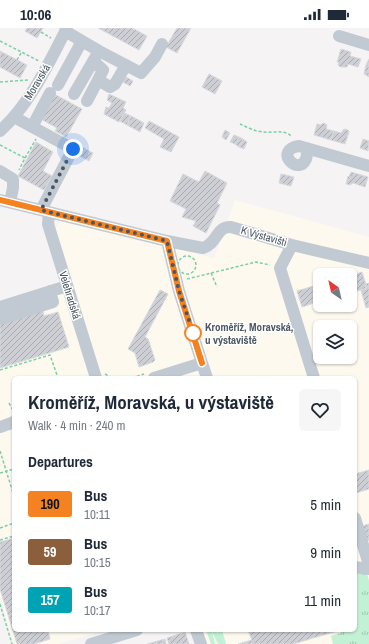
<!DOCTYPE html>
<meta charset="utf-8">
<style>
body{margin:0;font-family:"Archivo Narrow",sans-serif;background:#f6f6f7;color:#1f2937;height:100vh;display:flex;flex-direction:column;font-size:15px;white-space:nowrap}
*{box-sizing:border-box;margin:0}
p{font-size:13px;color:#747a83}
.icon{flex:none;width:22px;height:22px;fill:none;stroke:currentColor;stroke-width:2;stroke-linecap:round;stroke-linejoin:round}
.map{position:relative;flex:1;overflow:hidden}
.drawer{position:absolute;left:12px;top:348px;width:345px;height:256px;display:flex;flex-direction:column;background:#fff;border-radius:6px;box-shadow:0 1px 3px #0004}
.drawer>*{flex:none}
.badge{padding:0 8px;border-radius:3px;font-size:14px;line-height:26px}
.needle{width:26px;rotate:326deg}
.fabs{position:absolute;left:313px;top:240px;display:grid;gap:8px}
.fabs a{display:grid;place-items:center;width:44px;height:44px;border-radius:6px;background:#fff;box-shadow:0 1px 3px #0004;font-size:20px}
.you{position:absolute;width:20px;height:20px;margin:-10px;border:3px solid #fff;border-radius:50%;background:#1a73e8;box-shadow:0 0 0 6px #1a73e833}
.map>.badge{position:absolute;translate:-50% -50%;box-shadow:0 0 0 2px #fff}
h2{padding:0 16px;font-size:15px;line-height:36px}
.round{display:grid;place-items:center;flex:none;width:42px;height:42px;border-radius:6px;background:#f6f6f7}
.headline{display:flex;align-items:center;justify-content:space-between;height:68px;padding:0 16px}
h1{font-size:19px;font-weight:700;line-height:30px}
ul{padding:0;list-style:none}
li{display:flex;align-items:center;gap:12px;height:48px;padding:0 16px}
li div{flex:1}
li b{display:block;font-size:15px}
li em{font-style:normal}
li .badge{min-width:44px;font-weight:700;text-align:center}
.status{display:flex;justify-content:space-between;align-items:center;height:28px;padding:0 20px;background:#fff;direction:ltr}
.status svg{height:11px;fill:currentColor}
.map>svg:first-child{display:block}
</style>
<div class="status"><b>10:06</b><svg viewBox="0 0 49 12"><path d="M0 12V9h3v3zM5 12V6h3v6zM10 12V3h3v9zM15 12V0h3v12zM26 1h20v11H26zM47 4h2v5h-2z"/></svg></div>
<div class="map">
<svg width="369" height="616" viewBox="0 0 369 616">
<defs>
<pattern id="park-tufts" width="24" height="20" patternUnits="userSpaceOnUse"><rect width="24" height="20" fill="#c3f1d5"/><path d="M3 7l-1-3M5 7V3M7 7l1-3M15 17l-1-3M17 17v-4M19 17l1-3" fill="none" stroke="#a0c6b0"/></pattern>
<pattern id="building-hatch" width="6" height="6" patternUnits="userSpaceOnUse"><rect width="6" height="6" fill="#cdcfd5"/><path d="M-1 1l2-2M0 6l6-6M5 7l2-2" fill="none" stroke="#a8abb0"/></pattern>
</defs>
<rect width="100%" height="100%" fill="#f5f3f3"/>
<path fill="#fdf9ef" fill-rule="evenodd" d="M235 172 369 209V616H205L200 602H355V350H14V602H106L58 616H14L0 572V283L73 260 55 202 56 198 62 193 214 230ZM320 247H350V277H320ZM320 299H350V329H320Z"/>
<path fill="url(#park-tufts)" d="M355 544 367 545 369 553V616H333L331 608 341 605 340 602H355Z"/>
<path fill="#c3f1d5" d="M206 602H216L218 606V602H222L226 616H218L212 604 215 616H211Z"/>
<path fill="url(#building-hatch)" stroke="#d7d9de" d="M27 0H43L37 10 25 3Z
M98 0H132L147 8 139 22Z
M177 0H191L177 25 166 19Z
M341 21 351 24 350 28 361 31 358 39 348 36 347 39H340L338 37 339 34H337Z
M0 23 27 37 20 50 0 39Z
M369 31V49L364 46 366 37Z
M209 46 222 53 215 66 202 59Z
M126 49 133 53 130 58 123 54Z
M54 66 82 81 66 109 55 103 57 100 41 91Z
M109 66 126 74 123 80 126 82 119 94 104 86 106 79 109 80 112 75 107 72Z
M124 85 131 88 127 97 120 93Z
M131 88 144 95 140 104 127 97Z
M149 93 179 109 171 124 160 119 164 111 145 100Z
M323 95 326 96 327 98 326 101 334 103 331 112 314 107 317 96 321 97Z
M344 101 348 102 349 104 345 116 331 112 334 103 341 105Z
M225 102 230 105 226 112 222 109Z
M234 107 239 109 235 116 230 114Z
M239 109 243 111 239 119 235 116Z
M243 111 247 114 244 121 239 119Z
M363 111 369 113 368 123 360 120Z
M36 114 53 124 43 143 52 148 44 162 18 148Z
M80 118 93 125 89 133 76 126Z
M205 143 227 155 217 175 220 177 206 205 193 198 196 193 182 189 186 181 170 173 183 146 199 154Z
M351 144 368 149 365 159 353 155 350 157 346 156 348 148 349 149Z
M281 146 294 149 291 158 279 155Z
M362 244 367 260 350 265V248Z
M369 255V279L366 280 361 262 366 261 365 256Z
M320 256V273L302 279 297 263Z
M160 262 168 266 145 309 148 311 155 332 153 334 139 339 135 325 128 321Z
M42 279 44 288 58 284 69 319 0 340V292Z
M369 442V461L356 465 355 460V446Z
M369 496V512L367 513 362 498Z
M14 510V602H48L50 611 34 616H17L0 561V514Z
M248 602H336L337 603 293 616H238L252 612Z
M185 604 189 616H169L167 610Z
M165 611 166 616H147Z"/>
<g fill="none" stroke-linecap="round" stroke-linejoin="round">
<path stroke="#7ad0a6" stroke-width="1.5" stroke-dasharray="3 2" stroke-linecap="butt" d="M41 4 51 10
M0 13 39 33
M17 32 21 25
M0 54 28 52
M240 96C247 99 256 104 264 104 274 105 285 101 292 109
M0 117 25 130 19 142
M25 130 36 111
M178 237a9 9 0 1 1 18 0a9 9 0 1 1-18 0Z
M211 245 217 259
M187 251 256 234 270 237
M0 342 50 327 58 350
M105 346 113 350
M132 350 144 346
M9 375 14 384
M0 423 14 468
M0 445 14 441
M0 500 14 495
M0 512 14 508
M0 576 12 616"/>
<path stroke="#c1cad2" stroke-width="12" d="M65 3 99 23 141 45 155 29 162 16
M339 8 369 17
M93 33 103 42 98 52
M58 57 82 13
M74 66 99 23
M87 73 98 52 110 59 115 56 126 37
M14 89 73 121 41 182
M32 99 50 65
M0 103C31 75 48 36 67 0
M308 121C307 124 307 128 306 131 298 149 273 122 299 118L369 138
M0 143 13 151V160L10 174
M0 172 167 213 179 263 202 335
M49 184 48 196 96 350
M167 213 203 220C218 215 216 198 231 199L292 217 369 235
M292 217 280 240 314 350
M0 279 67 258
M0 291 53 274 50 263
M154 350 202 335 207 350
M0 399 14 394
M355 490 369 537
M355 539 369 541
M196 602 201 616
M91 616 137 602"/>
</g>
<g fill="none" stroke-linecap="round" stroke-linejoin="round">
<defs>
<path id="line" d="M0 172 167 213 179 263 202 335"/>
</defs>
<use href="#line" stroke="#fff" stroke-width="9"/>
<use href="#line" stroke="#f58220" stroke-width="6"/>
<path stroke="#4a5661" stroke-width="4" stroke-dasharray="0 7.2" d="M73 121 41 182 167 213 179 263 194 307 193 305"/>
</g>
<circle fill="#fff" stroke="#f58220" stroke-width="2" cx="193" cy="305" r="8"/>
<g text-anchor="middle" dominant-baseline="central" stroke-width="3" stroke-linejoin="round" paint-order="stroke">
<g font-size="11" fill="#4a5661" stroke="#fff">
<text transform="translate(37 54) rotate(-59)">Moravská</text>
<text transform="translate(264 208) rotate(16)">K Výstavišti</text>
<text transform="translate(70 267) rotate(73)">Velehradská</text>
</g>
<g font-size="11" font-weight="bold" fill="#4a5661" stroke="#fff" text-anchor="start">
<text x="205" y="299">Kroměříž, Moravská,<tspan x="205" dy="13">u výstaviště</tspan></text>
</g>
</g>
</svg>
<div class="fabs">
<a><svg class="needle" viewBox="-14 -14 28 28"><path d="M0-13l5 13h-10z" fill="#e53935"/><path d="M0 13l5-13h-10z" fill="#747a83"/></svg></a>
<a><svg class="icon" aria-label="layers" viewBox="0 0 24 24"><path d="M12 4l9 5-9 5-9-5zM3 14l9 5 9-5"/></svg></a>
</div>
<div class="you" style="left:73px;top:121px"></div>
<section class="drawer">
<div class="headline"><div><h1>Kroměříž, Moravská, u výstaviště</h1><p>Walk · 4 min · 240 m</p></div><a class="round"><svg class="icon" aria-label="heart" viewBox="0 0 24 24"><path d="M12 20l-8-8c-3-5 5-10 8-4 3-6 11-1 8 4z"/></svg></a></div>
<h2>Departures</h2>
<ul>
<li><span class="badge" style="background:#f58220;color:#111">190</span><div><b>Bus</b><p>10:11</p></div><em>5 min</em></li>
<li><span class="badge" style="background:#8b5e3c;color:#fff">59</span><div><b>Bus</b><p>10:15</p></div><em>9 min</em></li>
<li><span class="badge" style="background:#00a3b4;color:#fff">157</span><div><b>Bus</b><p>10:17</p></div><em>11 min</em></li>
</ul>
</section>
</div>
